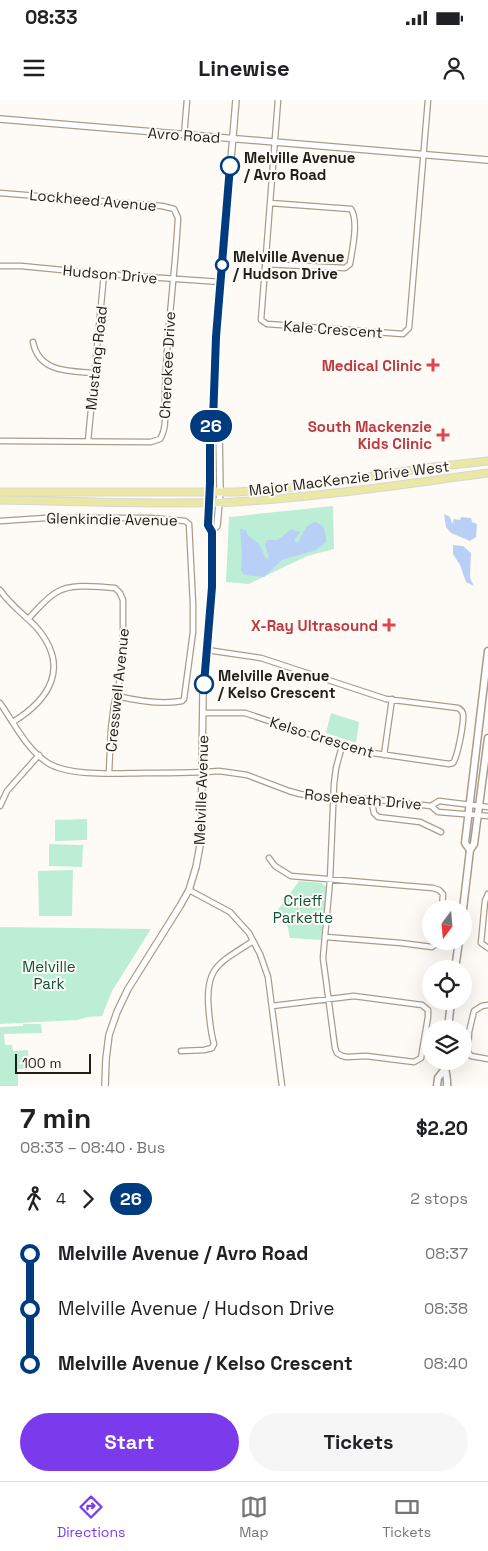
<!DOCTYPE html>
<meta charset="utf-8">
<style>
body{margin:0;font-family:"Space Grotesk",sans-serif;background:#f6f6f6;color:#202124;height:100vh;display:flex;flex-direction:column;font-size:19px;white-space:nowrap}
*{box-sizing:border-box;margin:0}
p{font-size:16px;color:#757577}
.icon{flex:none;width:28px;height:28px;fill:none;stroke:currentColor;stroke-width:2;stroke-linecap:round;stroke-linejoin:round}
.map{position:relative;height:986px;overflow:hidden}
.side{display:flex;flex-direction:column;background:#fff;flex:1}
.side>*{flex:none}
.badge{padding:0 10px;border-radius:16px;font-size:18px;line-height:32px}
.needle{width:32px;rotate:196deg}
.controls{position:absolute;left:422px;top:800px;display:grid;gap:10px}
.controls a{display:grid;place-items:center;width:50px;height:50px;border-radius:50%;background:#fff;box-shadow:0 5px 20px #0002;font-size:25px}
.scale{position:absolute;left:15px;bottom:12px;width:76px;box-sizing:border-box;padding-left:5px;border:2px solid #221d16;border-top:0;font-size:14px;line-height:18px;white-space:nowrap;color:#221d16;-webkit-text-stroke:4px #fefbf7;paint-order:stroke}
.map>.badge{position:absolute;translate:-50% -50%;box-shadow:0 0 0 2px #fff}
.legs{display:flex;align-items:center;gap:8px;height:55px;padding:0 20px;font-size:16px}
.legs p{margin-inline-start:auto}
.overview{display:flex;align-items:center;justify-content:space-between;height:85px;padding:0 20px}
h1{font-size:28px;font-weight:600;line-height:38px}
.cta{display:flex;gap:10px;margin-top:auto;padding:10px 20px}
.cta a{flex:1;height:58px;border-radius:30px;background:#7c3aed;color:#fff;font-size:20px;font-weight:600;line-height:58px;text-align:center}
.cta a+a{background:#f6f6f6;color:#202124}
ul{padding:0 20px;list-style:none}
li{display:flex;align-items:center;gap:18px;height:55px;font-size:19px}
li i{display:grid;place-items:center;width:8px;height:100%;margin:0 6px;background:currentColor}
li i::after{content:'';width:12px;height:12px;margin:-6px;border:4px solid;border-radius:50%;background:#fff}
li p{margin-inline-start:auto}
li:first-child i{background:linear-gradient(#0000 50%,currentColor 0)}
li:last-child i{background:linear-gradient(currentColor 50%,#0000 0)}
.status{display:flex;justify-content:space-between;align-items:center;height:35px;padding:0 25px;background:#fff;direction:ltr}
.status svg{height:14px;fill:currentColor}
header{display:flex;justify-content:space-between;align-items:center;height:65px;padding:0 20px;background:#fff;font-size:22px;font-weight:600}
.dock{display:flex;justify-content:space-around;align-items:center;height:70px;border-top:1px solid #e0e0e0;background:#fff;font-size:14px;color:#757577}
.dock a{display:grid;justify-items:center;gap:2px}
.dock .active{color:#7c3aed}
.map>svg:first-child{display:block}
</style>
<div class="status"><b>08:33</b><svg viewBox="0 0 49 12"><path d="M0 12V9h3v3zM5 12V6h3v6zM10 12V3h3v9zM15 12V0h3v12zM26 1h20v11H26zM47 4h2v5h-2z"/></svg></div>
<header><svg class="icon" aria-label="menu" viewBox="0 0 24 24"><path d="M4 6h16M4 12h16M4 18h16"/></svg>Linewise<svg class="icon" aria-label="person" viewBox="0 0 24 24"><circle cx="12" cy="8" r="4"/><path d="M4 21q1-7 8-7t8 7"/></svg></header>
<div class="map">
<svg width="488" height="986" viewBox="0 0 488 986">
<rect width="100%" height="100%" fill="#fefbf7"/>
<path fill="#bceed6" d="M333 406 334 449 307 456 249 484 226 482 229 417Z
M331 613 359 622 356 643 326 633Z
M87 719V740L55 741V720Z
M49 744 83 745 82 767 49 766Z
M73 770 72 816H39L38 771Z
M299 781 322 783 326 787 321 840 290 838 287 824 277 811Z
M0 827 151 829 112 891 102 916 88 917 77 920 0 924Z
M23 924H41L42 933 4 934 5 945H12L13 951 28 950 29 967 24 966V969H18V986H0V927L23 926Z"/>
<path fill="#b8cff6" d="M444 414 450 417 452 424 454 419 460 420 461 417 471 418 472 422 477 424 476 437 470 441 451 433 446 427Z
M314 422C325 423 326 433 326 442L316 450 282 460 264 477 245 475 241 471 242 454 240 429 246 430 247 434 259 444 266 459 269 457 265 445 267 440H278L291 429 300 432 294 441 298 443 306 427Z
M453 445 463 446 471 453 470 478 474 486 466 482 460 465 453 454Z"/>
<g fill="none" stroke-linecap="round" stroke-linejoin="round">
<defs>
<path id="minor" d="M278 0 261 220 267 224 403 234 409 228 428 0
M184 36 187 0
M0 93 162 106 174 109 178 118C175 177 166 235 165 294 164 308 168 327 160 339L151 342 0 341
M265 164 345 168 350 164C352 150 359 121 351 109L270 103
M0 166H21L104 174 221 182
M33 242C39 273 70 271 95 273
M88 341 104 174
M0 421 46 418H151L185 421 189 424 193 504V532L184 599 182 601C161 605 138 601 117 596
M0 490C10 505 25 515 37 528 70 567 50 599 13 622
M28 519C37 510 46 498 57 492 73 483 97 487 115 488L120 493 123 500V533L120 579 114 605 111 629 109 673
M0 603C14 623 27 650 48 663 70 677 120 673 146 673 170 673 195 673 219 671L247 675 289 691 300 694 321 697 371 699 431 706 438 712 488 716
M203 613H245L359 651 449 664 453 663C458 656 464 622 463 614 462 610 461 610 458 608L386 599 261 558 207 550
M384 655 392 599
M371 699 374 713 378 717 420 722 441 732
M0 706 7 691 39 655
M431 706 439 701 488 707
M269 758 275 766 291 776 433 788 439 790 443 794 442 809
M189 790 230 812 249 833 260 854 268 877 282 986
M488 794 485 801 481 843 488 848
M326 837 401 843 432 847 436 844 437 841
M488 905 482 906 474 911 469 932 468 952 471 956 488 959
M272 906 354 896 422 905 428 910V917L421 958 414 962 366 956 347 957 342 956 337 953 335 948 323 858 330 780 334 684 336 668 342 646
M181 951 204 950 212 948 214 944C211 934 210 924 209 913 204 867 218 864 253 841"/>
<path id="tertiary" d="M0 19 488 60
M212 431 217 426 220 392 219 329 213 321
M105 986 106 959 109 935 117 912 128 889 180 806 189 790 196 767 201 740 203 592 213 482 212 431 208 425 210 383V331L213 321 216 237 236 0"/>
<path id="secondary" d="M470 750 465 743 488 551
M463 809 470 750 474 744 488 638
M455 869 459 841
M448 929 451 901
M445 961C444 970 448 977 447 986
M437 986 438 978 444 970"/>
<path id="primary" d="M0 392H237L299 387 433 367 488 361
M0 400C78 401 157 405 235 402 320 397 404 384 488 373"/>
</defs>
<use href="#minor" stroke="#a99c8b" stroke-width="7"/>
<use href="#tertiary" stroke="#a99c8b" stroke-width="8"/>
<use href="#secondary" stroke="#a99c8b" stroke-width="9"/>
<use href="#primary" stroke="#d7d6d5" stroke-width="9"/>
<use href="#minor" stroke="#fff" stroke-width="4.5"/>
<use href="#tertiary" stroke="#fff" stroke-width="5.5"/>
<use href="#secondary" stroke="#fff" stroke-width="6"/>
<use href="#primary" stroke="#e9e8a4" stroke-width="7"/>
</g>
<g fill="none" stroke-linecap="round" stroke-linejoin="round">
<defs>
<path id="line-1" d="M204 584 212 487V432L208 425 210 383V331L213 321 216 237 230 66"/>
</defs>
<use href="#line-1" stroke="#fff" stroke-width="11"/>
<use href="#line-1" stroke="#003b80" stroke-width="8"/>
</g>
<g fill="#fff" stroke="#003b80" stroke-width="2.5">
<circle cx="230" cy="66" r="9"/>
<circle cx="222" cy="165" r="6"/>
<circle cx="204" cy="584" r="9"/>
</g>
<g fill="#e0444e" stroke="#fefbf7" stroke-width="2">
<path d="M430.5 257.5h5v5h5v5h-5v5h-5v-5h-5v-5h5z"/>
<path d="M440.5 327.5h5v5h5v5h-5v5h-5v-5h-5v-5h5z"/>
<path d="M386.5 517.5h5v5h5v5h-5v5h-5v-5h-5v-5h5z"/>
</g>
<g text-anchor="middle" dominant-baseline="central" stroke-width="4" stroke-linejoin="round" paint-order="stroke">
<g font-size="15" fill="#221d16" stroke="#fefbf7">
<text transform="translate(184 35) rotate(4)">Avro Road</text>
<text transform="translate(93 100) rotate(5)">Lockheed Avenue</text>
<text transform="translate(110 174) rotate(5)">Hudson Drive</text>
<text transform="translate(333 229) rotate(4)">Kale Crescent</text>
<text transform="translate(96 258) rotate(-84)">Mustang Road</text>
<text transform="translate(167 265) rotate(-87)">Cherokee Drive</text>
<text transform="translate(349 378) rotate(-7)">Major MacKenzie Drive West</text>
<text transform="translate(112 419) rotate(1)">Glenkindie Avenue</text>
<text transform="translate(117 590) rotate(-84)">Cresswell Avenue</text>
<text transform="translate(322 637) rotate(17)">Kelso Crescent</text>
<text transform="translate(201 690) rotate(-88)">Melville Avenue</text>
<text transform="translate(363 699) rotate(5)">Roseheath Drive</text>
</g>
<g font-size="15" font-weight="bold" fill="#221d16" stroke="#fefbf7" text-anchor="start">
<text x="244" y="57">Melville Avenue<tspan x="244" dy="17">/ Avro Road</tspan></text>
<text x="233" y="156">Melville Avenue<tspan x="233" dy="17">/ Hudson Drive</tspan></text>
<text x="218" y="575">Melville Avenue<tspan x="218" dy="17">/ Kelso Crescent</tspan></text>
</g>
<g font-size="15" font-weight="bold" fill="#be3a42" stroke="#fefbf7" text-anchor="end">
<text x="422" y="265">Medical Clinic</text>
<text x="432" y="326">South Mackenzie<tspan x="432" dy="17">Kids Clinic</tspan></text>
<text x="378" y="525">X-Ray Ultrasound</text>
</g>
<g font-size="15" fill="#0d523a" stroke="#fefbf7">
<text x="303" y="800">Crieff<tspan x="303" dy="17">Parkette</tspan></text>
<text x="49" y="866">Melville<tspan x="49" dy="17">Park</tspan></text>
</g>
</g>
</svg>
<div class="controls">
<a><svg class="needle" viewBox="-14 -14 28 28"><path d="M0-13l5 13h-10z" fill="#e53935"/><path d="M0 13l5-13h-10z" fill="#757577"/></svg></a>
<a><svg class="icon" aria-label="locate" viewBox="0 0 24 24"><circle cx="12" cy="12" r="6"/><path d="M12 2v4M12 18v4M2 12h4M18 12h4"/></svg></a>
<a><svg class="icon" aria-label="layers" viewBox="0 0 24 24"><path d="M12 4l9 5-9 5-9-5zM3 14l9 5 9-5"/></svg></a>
</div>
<div class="scale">100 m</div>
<b class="badge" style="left:211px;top:326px;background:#003b80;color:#fff">26</b>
</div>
<section class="side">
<div class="overview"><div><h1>7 min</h1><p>08:33 – 08:40 · Bus</p></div><b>$2.20</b></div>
<div class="legs"><svg class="icon" aria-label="walk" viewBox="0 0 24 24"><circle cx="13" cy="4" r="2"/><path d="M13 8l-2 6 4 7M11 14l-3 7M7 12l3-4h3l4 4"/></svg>4<svg class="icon" aria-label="forward" viewBox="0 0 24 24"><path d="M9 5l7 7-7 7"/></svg><b class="badge" style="background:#003b80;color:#fff">26</b><p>2 stops</p></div>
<ul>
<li><i style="color:#003b80"></i><b>Melville Avenue / Avro Road</b><p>08:37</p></li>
<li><i style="color:#003b80"></i><span>Melville Avenue / Hudson Drive</span><p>08:38</p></li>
<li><i style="color:#003b80"></i><b>Melville Avenue / Kelso Crescent</b><p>08:40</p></li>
</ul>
<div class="cta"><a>Start</a><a>Tickets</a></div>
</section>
<nav class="dock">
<a class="active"><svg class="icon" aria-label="directions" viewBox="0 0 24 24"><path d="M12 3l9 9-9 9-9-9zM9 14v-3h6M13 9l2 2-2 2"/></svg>Directions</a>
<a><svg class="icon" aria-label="map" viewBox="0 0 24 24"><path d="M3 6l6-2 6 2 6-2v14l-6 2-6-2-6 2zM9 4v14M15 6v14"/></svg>Map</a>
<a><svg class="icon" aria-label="tickets" viewBox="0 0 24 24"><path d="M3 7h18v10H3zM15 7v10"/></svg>Tickets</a>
</nav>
